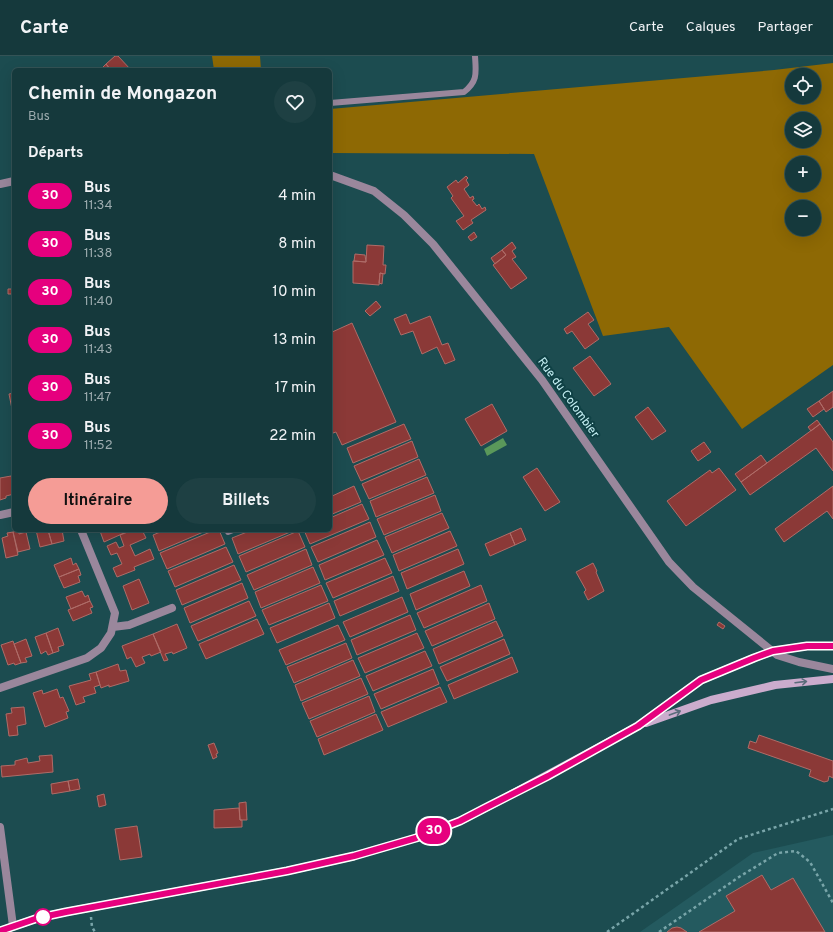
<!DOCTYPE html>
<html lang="fr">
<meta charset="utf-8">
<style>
body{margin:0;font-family:Overpass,sans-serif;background:#1e4043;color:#f1f3f6;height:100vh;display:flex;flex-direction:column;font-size:15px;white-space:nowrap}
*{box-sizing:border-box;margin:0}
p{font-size:13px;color:#9dacaf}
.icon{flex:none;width:22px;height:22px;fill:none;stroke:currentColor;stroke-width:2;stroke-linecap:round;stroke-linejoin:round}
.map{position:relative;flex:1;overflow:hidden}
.side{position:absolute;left:12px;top:12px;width:320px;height:464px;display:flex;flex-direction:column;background:#15393c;border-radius:6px;box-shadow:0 4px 16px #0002,0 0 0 1px #345356}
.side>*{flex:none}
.badge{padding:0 8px;border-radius:13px;font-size:14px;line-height:26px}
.controls{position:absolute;left:785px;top:12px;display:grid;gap:8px}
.controls a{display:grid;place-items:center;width:36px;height:36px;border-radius:50%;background:#15393c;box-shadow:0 4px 16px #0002,0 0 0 1px #345356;font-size:20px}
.map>.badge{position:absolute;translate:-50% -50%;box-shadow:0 0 0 2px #fff}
h2{padding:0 16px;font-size:15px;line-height:36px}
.round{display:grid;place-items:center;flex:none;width:42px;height:42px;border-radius:21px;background:#1e4043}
.headline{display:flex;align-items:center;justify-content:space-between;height:68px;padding:0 16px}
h1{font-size:19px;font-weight:700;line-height:30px}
.cta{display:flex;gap:8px;margin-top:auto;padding:8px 16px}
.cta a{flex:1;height:46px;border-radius:24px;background:#f59c96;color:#111;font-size:16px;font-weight:700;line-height:46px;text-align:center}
.cta a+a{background:#1e4043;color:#f1f3f6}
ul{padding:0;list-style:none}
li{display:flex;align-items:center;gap:12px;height:48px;padding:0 16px}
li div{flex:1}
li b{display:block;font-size:15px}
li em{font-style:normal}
li .badge{min-width:44px;font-weight:700;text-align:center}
header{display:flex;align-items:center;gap:24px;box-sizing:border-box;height:56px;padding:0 20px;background:#15393c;border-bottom:1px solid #345356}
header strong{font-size:19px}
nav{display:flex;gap:22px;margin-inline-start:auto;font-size:14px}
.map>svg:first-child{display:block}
</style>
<header>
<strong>Carte</strong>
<nav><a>Carte</a><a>Calques</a><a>Partager</a></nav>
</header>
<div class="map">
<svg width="833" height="876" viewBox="0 0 833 876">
<rect width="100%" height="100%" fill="#1c4c50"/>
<path fill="#245a5f" d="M833 779V876H640L753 797Z"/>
<path fill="#8e6904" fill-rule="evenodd" d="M212 0H260L261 14H214Z
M833 7V309L742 373 669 271 603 280 534 98 330 97V53L774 14ZM792 19H814V41H792ZM792 63H814V85H792ZM792 107H814V129H792ZM792 151H814V173H792Z"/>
<path fill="#5a985a" d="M503 382 507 389 487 400 484 393Z"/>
<path fill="#8b3937" stroke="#af6c68" d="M115 0H118L131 14H109L110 13 106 8Z
M106 8 110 13 109 14H103L102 12Z
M466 120 468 122 466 124 469 129 464 133 470 142 473 140 474 143 472 144 477 150 479 148 482 153 485 151 486 154 471 164 473 167 463 174 456 165 464 160 451 142 453 140 447 131 456 124 458 127Z
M474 176 477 181 471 185 468 181Z
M512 186 516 192 512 195 516 201 512 203 527 222 511 233 493 209 506 199 502 194Z
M367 189 384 190 383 209H386L385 218 380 217 379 229 353 227V205L366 206Z
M502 194 506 199 495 208 491 202Z
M355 198 365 199 366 206 354 205Z
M380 217 383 218 382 228 379 227Z
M8 233H14V238H8Z
M376 245 381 251 370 260 365 255Z
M588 256 594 264 588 268 599 283 585 293 572 275 567 278 564 273Z
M406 258 410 268 430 260 442 289 448 287 455 304 445 308 437 291 422 298 413 275 401 279 394 263Z
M352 267 396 366 342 389 336 376 330 378V277Z
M590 300 611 328 594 340 573 312Z
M833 335V351L826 356 819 345Z
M14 337V353H12L9 338Z
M819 345 824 353 813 361 807 353Z
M492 348 507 375 481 390 465 363Z
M648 351 666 375 652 384 635 361Z
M817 364 820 368 811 375 808 371Z
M404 368 411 383 353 407 347 392Z
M820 368 833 386V415L816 392 750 439 741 426Z
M412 385 418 401 361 425 354 410Z
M704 386 711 396 698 405 691 395Z
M761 399 767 407 741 426 735 418Z
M419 403 426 419 369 443 362 428Z
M537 412 560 446 545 455 523 421Z
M719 412 736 434 686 470 667 445 710 414 712 417Z
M11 420 13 425 14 424V438L6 440V442L0 444V422Z
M427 421 434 437 376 461 370 445Z
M354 430 361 446 330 459V441Z
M833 430V463L827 455 784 486 775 473Z
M435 439 441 455 384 479 377 463Z
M362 448 369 463 310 488 304 474H330V462Z
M442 457 449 472 392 497 385 481Z
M370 466 376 481 318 506 311 491Z
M521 472 526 484 515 489 510 477Z
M19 474V478L26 476 30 493 18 496 13 476Z
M36 474H48L52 488 40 491Z
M48 474H62L64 485 52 488Z
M101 474H123L124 477 104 486 100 475Z
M133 474H142L146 482 130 489 135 500 150 493 154 503 134 511 135 514 117 521 113 512 122 508 117 497 111 499 107 490 116 486 119 492 124 490 120 479Z
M165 474H208L159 495 153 479Z
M215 474H219L225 488 167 513 160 497Z
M252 474H295L238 498 232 482Z
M298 475 305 491 246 516 239 500Z
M450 475 457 490 399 515 393 499Z
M13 476 18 499 6 502 2 482 8 480 7 477Z
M510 477 515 489 490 500 485 488Z
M377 484 384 499 325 524 319 509Z
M226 491 233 506 175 531 168 515Z
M306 493 312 509 254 534 247 519Z
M458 493 464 508 407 533 401 517Z
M71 502 73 509 76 507 79 513 59 521 54 509Z
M385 502 392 517 333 542 326 527Z
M593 507 597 515 596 516 604 535 588 544 584 536 586 534 576 516Z
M234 509 241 524 182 549 176 534Z
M313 511 320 527 261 552 255 536Z
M79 513 81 519 78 520 80 526 64 532 59 521Z
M464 515 470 530 416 554 410 538Z
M393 520 399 535 340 560 334 545Z
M139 523 149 547 132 554 123 530Z
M242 527 248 542 190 567 184 552Z
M321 529 328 545 269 569 262 554Z
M481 529 487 545 424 572 417 557Z
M82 535 85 541 88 539 90 545 71 553 66 541Z
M402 541 408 556 350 581 343 566Z
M90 545 93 551 90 552 92 557 73 565 68 554Z
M249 545 256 560 198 585 191 570Z
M329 547 335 562 277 587 270 572Z
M489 547 495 563 432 590 425 575Z
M410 559 416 574 357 599 351 584Z
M257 563 264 578 206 603 199 588Z
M496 565 503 580 439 608 433 593Z
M719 566 725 570 723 573 717 569Z
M177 568 187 592 173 598 172 596 165 598 168 604 164 605 153 578Z
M338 569 345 584 286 609 279 594Z
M58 572 64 589 58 591 59 595 53 597 46 577Z
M46 577 53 597 48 599 46 595 41 598 35 581Z
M417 577 424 592 365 617 358 602Z
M153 578 161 596 151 600 150 598 142 601 145 607 136 611 131 601 127 603 122 590Z
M26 583 32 600 25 602 27 606 21 607 14 588Z
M504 583 510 598 447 625 440 611Z
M13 585 21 607 15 609 14 607 8 609 1 589Z
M346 587 352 602 294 627 287 611Z
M425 595 432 610 373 635 366 620Z
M512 601 518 616 454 643 448 629Z
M353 604 360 620 301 645 295 629Z
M118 608 120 615 126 614 129 625 109 631V629L101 632 96 616Z
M433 613 439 628 381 653 374 638Z
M96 616 100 629 94 631 96 637 83 641 85 646 76 649 69 630 91 624 89 618Z
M361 622 368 638 309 663 302 647Z
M440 631 447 646 388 671 381 656Z
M57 633 60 642 63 641 69 655 66 656 68 662 45 671 33 637 42 634 43 638Z
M369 640 375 656 317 681 310 665Z
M24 651 26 668 17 670 18 679 9 680 6 658 12 657 11 652Z
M376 658 383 674 324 699 318 683Z
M759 679 833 705V722L829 720 828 725 824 726 809 720 811 714 748 692 750 685 756 687Z
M214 687 218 697 216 698 217 701 213 703 208 689Z
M52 699 53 716 2 721 1 710 15 709V705L27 702 28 707 40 705 39 700Z
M78 723 80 733 70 735 68 725Z
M68 725 70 735 52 738 51 728Z
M104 738 106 749 99 751 97 740Z
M246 746 247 764H240L239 747Z
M239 752 240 764H242V771L214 772V754Z
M137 770 142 801 120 804 115 773Z
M762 819 771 834 793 822 825 876H699L735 855 726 840Z
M677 871 681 872 687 876H667L672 872Z"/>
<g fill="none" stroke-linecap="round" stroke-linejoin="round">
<path stroke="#79a5a9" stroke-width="2.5" stroke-dasharray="3 3" stroke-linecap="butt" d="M91 861 92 871 95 876
M607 876 738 783 833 753
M659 876 739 821 778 797 796 795 810 806 833 847"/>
<path stroke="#9a879c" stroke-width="6" d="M330 47 464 36C478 25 476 17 475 0
M228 476 233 474"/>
<path stroke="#9a879c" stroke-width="8" d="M330 119 374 135 404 159 433 188 542 324 669 506 693 531 777 599 799 606 833 613
M0 128 14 125
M0 459 14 456
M113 571 129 569 172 552
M0 632 87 602 101 592 111 577 115 557 81 474
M0 771 13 870"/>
<path stroke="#cbaccd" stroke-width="8" d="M646 667 711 644 775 629 833 623
M0 875 38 862 66 856 287 815 354 800 416 782 460 765 497 746 638 670 701 624 754 602 773 595 807 590H833"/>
</g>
<defs><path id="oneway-shaft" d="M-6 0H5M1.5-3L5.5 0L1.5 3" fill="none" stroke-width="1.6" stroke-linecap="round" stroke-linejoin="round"/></defs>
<g stroke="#5a6c7b">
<use href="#oneway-shaft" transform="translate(801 626) rotate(-7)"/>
<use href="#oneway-shaft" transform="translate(675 657) rotate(-20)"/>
</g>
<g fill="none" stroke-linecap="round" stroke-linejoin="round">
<defs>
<path id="line" d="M0 875 38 862 66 856 287 815 354 800 416 782 460 765 485 752 548 720 638 670 701 624 754 602 773 595 807 590H833"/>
</defs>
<use href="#line" stroke="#fff" stroke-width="9"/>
<use href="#line" stroke="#e6007e" stroke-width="6"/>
</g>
<circle fill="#fff" stroke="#e6007e" stroke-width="2" cx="43" cy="861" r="8"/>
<g text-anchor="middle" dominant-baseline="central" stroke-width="4" stroke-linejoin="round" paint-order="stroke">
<g font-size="12" fill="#c6f0f4" stroke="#0f4145">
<text transform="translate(568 342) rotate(54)">Rue du Colombier</text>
</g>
</g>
</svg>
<div class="controls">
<a><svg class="icon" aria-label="locate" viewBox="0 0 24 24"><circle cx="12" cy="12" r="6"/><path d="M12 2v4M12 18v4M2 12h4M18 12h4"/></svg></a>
<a><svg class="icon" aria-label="layers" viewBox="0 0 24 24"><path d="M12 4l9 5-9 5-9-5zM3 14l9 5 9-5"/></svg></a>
<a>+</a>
<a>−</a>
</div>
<b class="badge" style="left:434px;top:775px;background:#e6007e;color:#fff">30</b>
<section class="side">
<div class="headline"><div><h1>Chemin de Mongazon</h1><p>Bus</p></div><a class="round"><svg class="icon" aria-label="heart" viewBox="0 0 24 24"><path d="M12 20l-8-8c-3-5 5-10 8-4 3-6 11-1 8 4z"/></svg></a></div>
<h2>Départs</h2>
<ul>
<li><span class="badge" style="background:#e6007e;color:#fff">30</span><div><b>Bus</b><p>11:34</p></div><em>4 min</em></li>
<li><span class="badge" style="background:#e6007e;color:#fff">30</span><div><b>Bus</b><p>11:38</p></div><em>8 min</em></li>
<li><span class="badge" style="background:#e6007e;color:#fff">30</span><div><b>Bus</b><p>11:40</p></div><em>10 min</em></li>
<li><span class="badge" style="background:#e6007e;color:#fff">30</span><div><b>Bus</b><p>11:43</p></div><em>13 min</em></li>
<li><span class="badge" style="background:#e6007e;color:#fff">30</span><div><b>Bus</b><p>11:47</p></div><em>17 min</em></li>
<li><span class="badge" style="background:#e6007e;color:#fff">30</span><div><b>Bus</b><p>11:52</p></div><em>22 min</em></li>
</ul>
<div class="cta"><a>Itinéraire</a><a>Billets</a></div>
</section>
</div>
